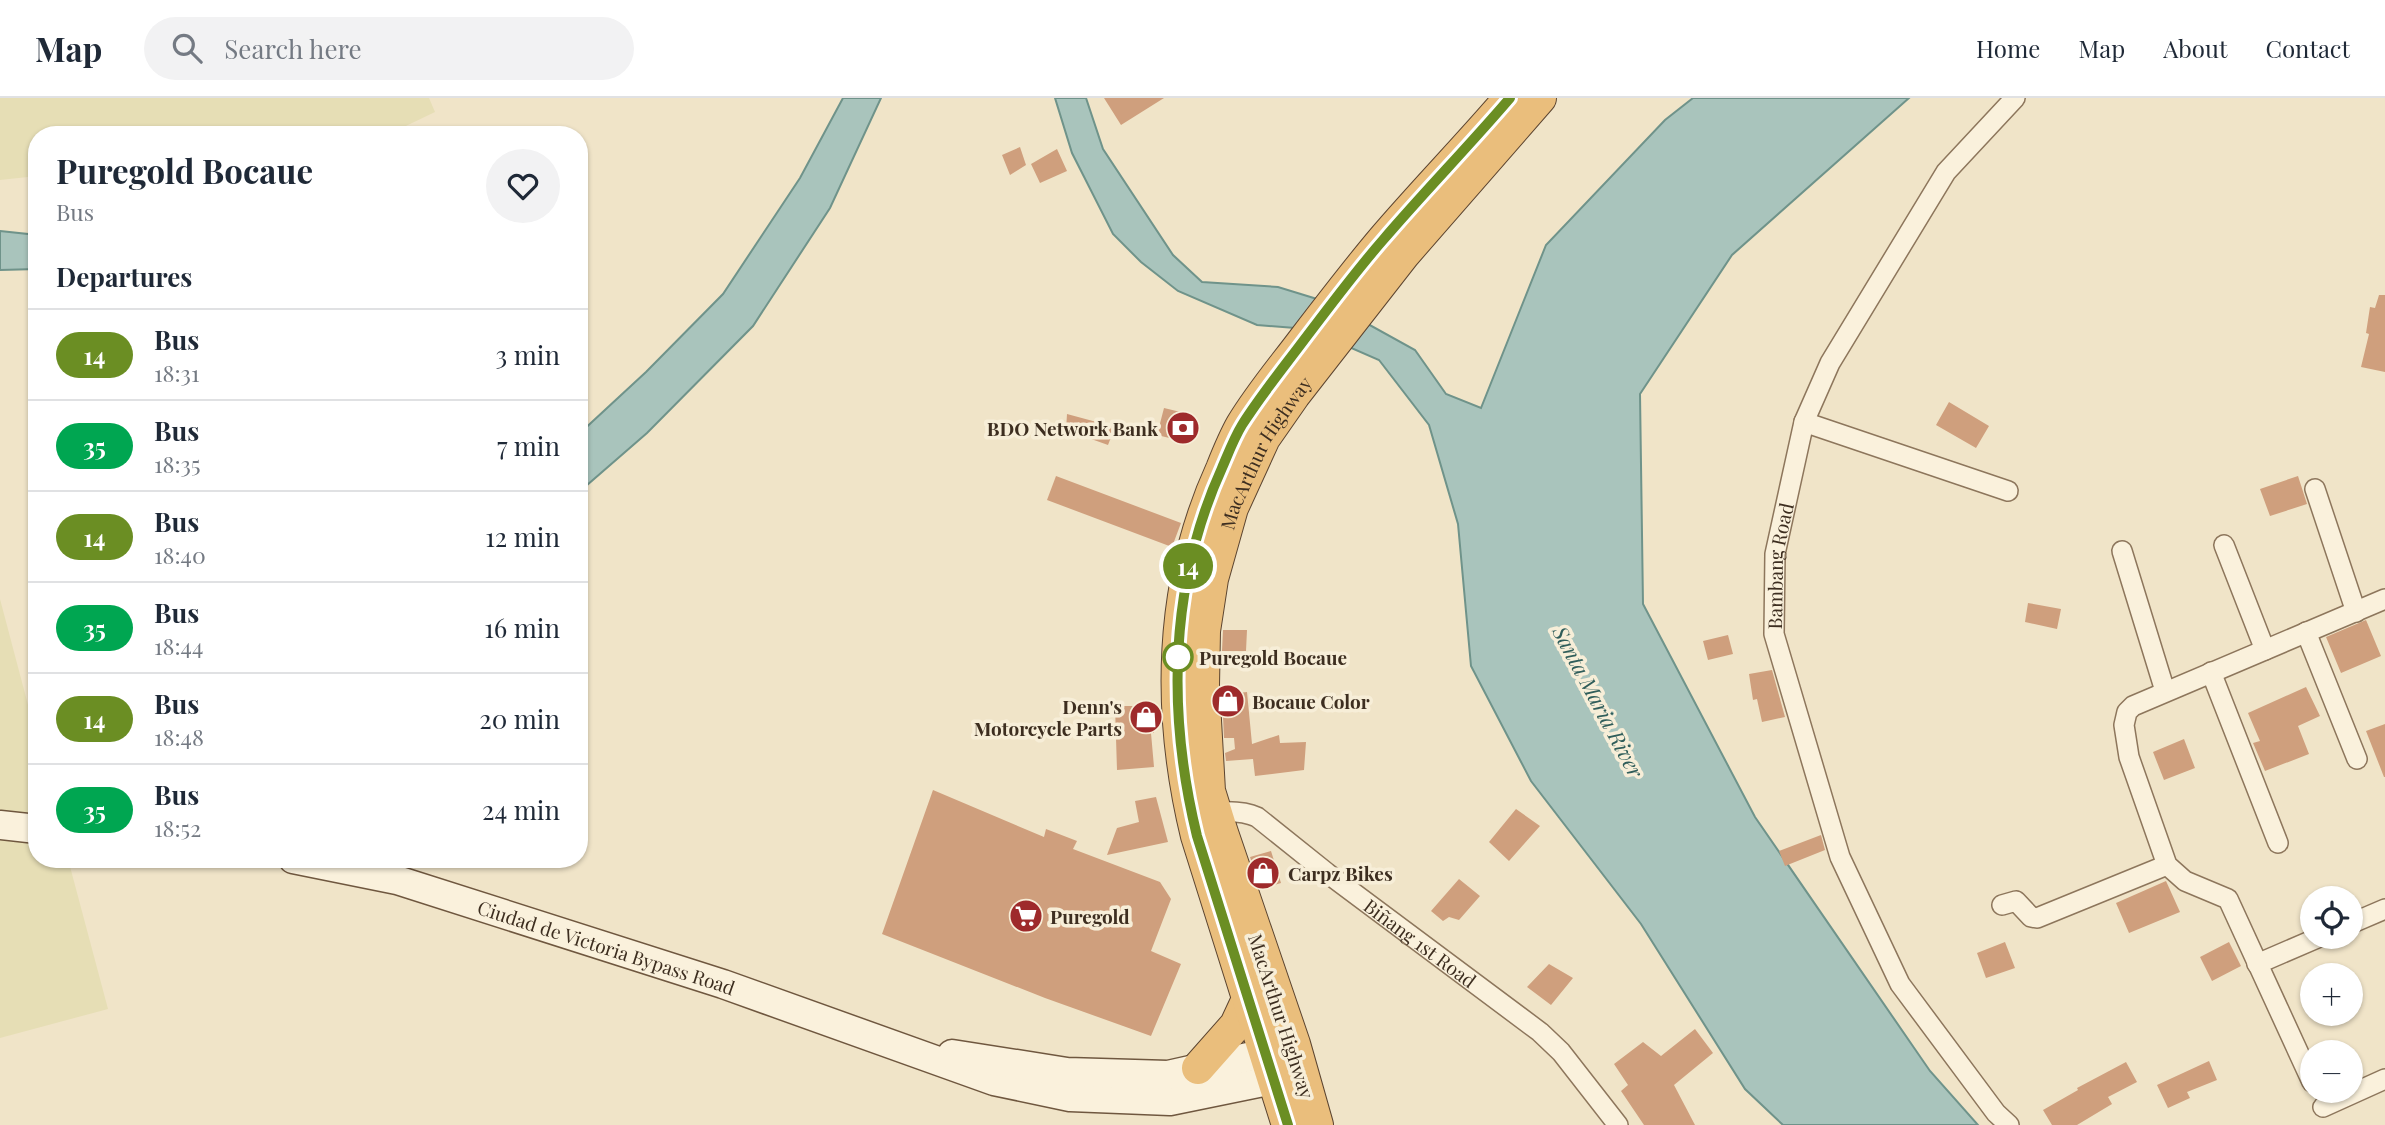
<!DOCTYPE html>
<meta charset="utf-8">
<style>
body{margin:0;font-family:"Playfair Display",serif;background:#f2f2f3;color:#1f2937;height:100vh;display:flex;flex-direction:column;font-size:26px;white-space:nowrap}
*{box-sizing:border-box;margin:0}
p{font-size:23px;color:#747a83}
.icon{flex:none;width:38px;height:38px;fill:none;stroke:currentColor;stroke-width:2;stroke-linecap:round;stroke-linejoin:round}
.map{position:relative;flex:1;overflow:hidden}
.sheet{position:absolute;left:28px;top:28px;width:560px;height:742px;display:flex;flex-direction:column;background:#fff;border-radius:28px;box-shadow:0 2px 5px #0004}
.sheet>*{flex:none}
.badge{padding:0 14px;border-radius:23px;font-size:24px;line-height:46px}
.tools{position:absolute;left:2300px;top:788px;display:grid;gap:14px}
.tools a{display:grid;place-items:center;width:63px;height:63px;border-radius:50%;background:#fff;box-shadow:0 2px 5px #0004;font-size:35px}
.map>.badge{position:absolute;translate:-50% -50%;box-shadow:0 0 0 4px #fff}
h2{padding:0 28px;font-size:26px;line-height:63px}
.round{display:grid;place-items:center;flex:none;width:74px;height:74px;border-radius:37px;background:#f2f2f3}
.summary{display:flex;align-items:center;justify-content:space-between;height:119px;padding:0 28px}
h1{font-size:33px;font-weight:700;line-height:52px}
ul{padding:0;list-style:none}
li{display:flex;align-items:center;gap:21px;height:91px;padding:0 28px;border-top:2px solid #e0e1e3}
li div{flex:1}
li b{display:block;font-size:26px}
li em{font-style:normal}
li .badge{min-width:77px;font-weight:700;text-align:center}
header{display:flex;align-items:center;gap:42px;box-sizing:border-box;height:98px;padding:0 35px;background:#fff;border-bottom:2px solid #e0e1e3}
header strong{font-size:33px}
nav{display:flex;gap:38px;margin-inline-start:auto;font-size:24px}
.search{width:490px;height:63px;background:#f2f2f3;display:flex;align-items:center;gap:18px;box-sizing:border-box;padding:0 24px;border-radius:38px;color:#747a83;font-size:26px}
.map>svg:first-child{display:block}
</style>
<header>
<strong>Map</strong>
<div class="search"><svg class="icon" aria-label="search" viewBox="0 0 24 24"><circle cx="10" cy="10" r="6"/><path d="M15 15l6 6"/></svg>Search here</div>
<nav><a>Home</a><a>Map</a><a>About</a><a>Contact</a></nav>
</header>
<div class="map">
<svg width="2385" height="1027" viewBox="0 0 2385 1027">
<rect width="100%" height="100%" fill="#f0e4c8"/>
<path fill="#e6deb5" d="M0 0H429L435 14 387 37H37V78L0 82Z
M0 501 37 641V761H68L108 911 0 940Z"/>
<path fill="#a9c4bc" stroke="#6f938a" stroke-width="2" d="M843 0H881L830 110 753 228 647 335 579 394V336L646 274 723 196 800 80Z
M1055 0H1086L1103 51 1173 157 1202 184 1278 189 1330 205 1415 252 1446 296 1481 310 1546 147 1665 22 1693 0H1909L1732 157 1640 296 1643 506 1755 719 1930 973 1978 1027H1783L1745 991 1641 826 1531 683 1471 568 1458 426 1429 327 1379 262 1308 231 1257 227 1178 193 1141 164 1113 136 1072 55Z
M0 133 37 137V171L0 172Z"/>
<path fill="#cf9f7d" d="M1104 0H1164L1121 27Z
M1020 49 1026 67 1010 77 1002 57Z
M1057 51 1067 73 1040 85 1031 66Z
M2379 197H2385V274L2361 269 2369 236 2366 235 2370 209 2375 210Z
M1949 304 1989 328 1976 350 1936 327Z
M1164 310 1193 317 1186 344 1157 337Z
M1067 316 1115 329 1108 347 1066 332Z
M1056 378 1181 425 1172 449 1047 402Z
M2298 378 2307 406 2270 418 2260 391Z
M2028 505 2061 511 2057 531 2025 524Z
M2366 522 2381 558 2341 575 2326 539Z
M1223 532H1247L1246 553H1222Z
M1728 537 1733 556 1708 562 1703 543Z
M1772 572 1785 619 1762 624 1757 601 1753 602 1749 576Z
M2306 589 2320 618 2298 628 2309 656 2265 673 2253 645 2260 643 2248 615Z
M1247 594 1252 646 1279 637 1280 645 1306 644 1304 672 1255 678 1253 661 1226 663 1225 655 1235 651 1234 640H1224L1222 597Z
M1115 608H1154V635H1151L1154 669 1117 672Z
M2385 626V679H2384L2366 633Z
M2184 641 2195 670 2164 682 2153 654Z
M933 692 1044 739 1046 731 1077 743 1073 751 1160 784 1171 801 1151 853 1181 866 1151 938 1045 900 882 836Z
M1156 699 1168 744 1107 757 1117 730 1139 724 1135 703Z
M1516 711 1540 728 1509 763 1489 744Z
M1821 737 1825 752 1785 768 1779 753Z
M1271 753 1281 785 1261 791 1250 759Z
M1459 781 1480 798 1459 822 1449 819 1443 823 1431 813Z
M2166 783 2180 814 2129 835 2116 805Z
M2005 844 2015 870 1986 880 1977 855Z
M2229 844 2241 868 2212 883 2200 859Z
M1549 866 1573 880 1551 907 1527 889Z
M1695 931 1713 955 1674 987 1695 1027H1644L1621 993 1628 987 1614 966 1643 944 1661 958Z
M2209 963 2217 982 2187 994 2190 1000 2168 1010 2157 987Z
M2126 964 2137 984 2108 999 2112 1006 2077 1027H2052L2043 1012 2078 992 2077 990Z"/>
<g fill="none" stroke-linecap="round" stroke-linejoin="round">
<defs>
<g id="minor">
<path d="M1804 324 2008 393"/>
<path d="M2315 391 2356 514"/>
<path d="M2224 447 2265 552"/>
<path d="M2122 453 2165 593"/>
<path d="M2306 534 2357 661"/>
<path d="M2211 574 2278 745"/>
<path id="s1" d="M1208 715C1224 713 1242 712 1257 719L1327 775 1540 934 1561 954 1618 1027"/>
<path d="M2002 807 2016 803 2031 819 2037 820 2167 767"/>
<path d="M2350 826 2385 811"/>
<path d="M2257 866 2322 838"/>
<path d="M2312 984 2228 801 2185 783 2167 767 2129 659 2124 627 2127 614 2133 608 2385 501"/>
<path d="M2323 1009 2385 981"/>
<path id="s2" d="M2009 1027 1996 1015 1900 886 1840 759 1774 536 1775 456 1804 324 1830 265 1946 74 2015 0"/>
</g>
<g id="secondary">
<path d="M0 727 37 731"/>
<path id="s3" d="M293 761 397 782 723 886 994 983 1070 999 1170 1003 1273 982 1293 975"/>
<path d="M952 956 1067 974 1168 977 1266 955 1285 949"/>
</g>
<g id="trunk">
<path d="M1198 970 1236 927 1249 899"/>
<path d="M1288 1027 1197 738C1167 615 1169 487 1222 371 1228 356 1234 341 1242 327 1260 297 1283 270 1304 242 1330 208 1356 174 1383 142 1424 94 1469 48 1510 0"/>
<path id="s4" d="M1317 1027 1294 946 1222 735 1209 693 1203 587 1204 533 1212 481 1232 410 1264 340 1294 297 1404 156 1540 0"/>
</g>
</defs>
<use href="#minor" stroke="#8d765c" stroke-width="22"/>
<use href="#secondary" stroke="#6f573f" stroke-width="31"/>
<use href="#trunk" stroke="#5b4430" stroke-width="34"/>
<use href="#minor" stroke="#faf1dc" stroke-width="19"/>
<use href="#secondary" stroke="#faf1dc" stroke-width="28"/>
<use href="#trunk" stroke="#eabe7c" stroke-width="32"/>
</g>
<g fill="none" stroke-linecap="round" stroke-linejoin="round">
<defs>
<path id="line" d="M1288 1027 1197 738C1167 615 1169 487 1222 370 1228 356 1234 340 1242 327 1261 297 1283 270 1304 242 1330 208 1355 174 1383 142 1424 94 1469 48 1510 0"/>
</defs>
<use href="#line" stroke="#fff" stroke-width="16"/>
<use href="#line" stroke="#6b8e23" stroke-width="10"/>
</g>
<defs>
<symbol id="bank-disc" viewBox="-11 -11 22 22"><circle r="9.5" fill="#9e2a2b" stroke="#f7eed8"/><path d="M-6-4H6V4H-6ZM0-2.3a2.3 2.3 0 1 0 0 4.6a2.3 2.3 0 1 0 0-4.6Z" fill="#fff"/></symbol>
<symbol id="shop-disc" viewBox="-11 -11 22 22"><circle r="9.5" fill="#9e2a2b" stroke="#f7eed8"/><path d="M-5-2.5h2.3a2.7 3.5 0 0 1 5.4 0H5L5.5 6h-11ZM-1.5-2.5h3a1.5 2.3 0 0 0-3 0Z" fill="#fff"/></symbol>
<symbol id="supermarket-disc" viewBox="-11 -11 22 22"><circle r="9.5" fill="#9e2a2b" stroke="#f7eed8"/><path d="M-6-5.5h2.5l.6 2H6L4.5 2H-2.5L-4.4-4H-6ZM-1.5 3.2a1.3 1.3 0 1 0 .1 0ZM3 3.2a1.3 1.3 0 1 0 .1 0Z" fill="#fff"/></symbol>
</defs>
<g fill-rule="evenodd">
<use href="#bank-disc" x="1164" y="311" width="38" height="38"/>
<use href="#shop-disc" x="1209" y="584" width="38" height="38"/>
<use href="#shop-disc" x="1127" y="600" width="38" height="38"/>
<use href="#shop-disc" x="1244" y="756" width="38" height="38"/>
<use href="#supermarket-disc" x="1007" y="799" width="38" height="38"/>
</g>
<circle fill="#fff" stroke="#6b8e23" stroke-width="3.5" cx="1178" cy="559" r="14"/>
<g text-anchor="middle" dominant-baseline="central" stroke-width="7" stroke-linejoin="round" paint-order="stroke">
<g font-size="19" font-weight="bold" fill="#3d2e20" stroke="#f7eed8" text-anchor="start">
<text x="1158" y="330" text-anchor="end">BDO Network Bank</text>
<text x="1252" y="603">Bocaue Color</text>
<text x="1122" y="608" text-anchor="end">Denn's<tspan x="1122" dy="22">Motorcycle Parts</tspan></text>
<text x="1288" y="775">Carpz Bikes</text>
<text x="1050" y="818">Puregold</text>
</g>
<g font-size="19" fill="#3d2e20" stroke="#f7eed8">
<text stroke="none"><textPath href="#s4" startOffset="702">MacArthur Highway</textPath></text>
<text stroke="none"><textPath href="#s2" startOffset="620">Bambang Road</textPath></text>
<text stroke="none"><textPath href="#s1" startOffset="256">Biñang 1st Road</textPath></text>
<text stroke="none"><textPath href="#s3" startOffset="326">Ciudad de Victoria Bypass Road</textPath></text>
<text transform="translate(1282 918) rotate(72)">MacArthur Highway</text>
</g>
<g font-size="19" font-weight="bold" fill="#3d2e20" stroke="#f7eed8" text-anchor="start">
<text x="1199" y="559">Puregold Bocaue</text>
</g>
<g font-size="21" font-style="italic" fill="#2f5d5a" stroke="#f7eed8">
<text transform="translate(1599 603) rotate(62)">Santa Maria River</text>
</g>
</g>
</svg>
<div class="tools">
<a><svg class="icon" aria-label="locate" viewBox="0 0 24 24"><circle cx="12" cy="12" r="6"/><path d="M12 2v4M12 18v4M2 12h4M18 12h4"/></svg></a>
<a>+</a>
<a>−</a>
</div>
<b class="badge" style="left:1188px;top:468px;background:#6b8e23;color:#fff">14</b>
<section class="sheet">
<div class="summary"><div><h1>Puregold Bocaue</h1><p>Bus</p></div><a class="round"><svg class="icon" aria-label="heart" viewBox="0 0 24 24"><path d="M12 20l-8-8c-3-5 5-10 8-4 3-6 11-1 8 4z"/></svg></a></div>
<h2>Departures</h2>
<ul>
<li><span class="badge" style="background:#6b8e23;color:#fff">14</span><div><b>Bus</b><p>18:31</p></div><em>3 min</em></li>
<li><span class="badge" style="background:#00a651;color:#fff">35</span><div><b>Bus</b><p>18:35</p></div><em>7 min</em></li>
<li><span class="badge" style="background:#6b8e23;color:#fff">14</span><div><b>Bus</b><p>18:40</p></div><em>12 min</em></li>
<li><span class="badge" style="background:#00a651;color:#fff">35</span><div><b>Bus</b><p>18:44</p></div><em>16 min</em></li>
<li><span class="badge" style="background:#6b8e23;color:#fff">14</span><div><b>Bus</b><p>18:48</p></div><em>20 min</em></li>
<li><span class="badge" style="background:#00a651;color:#fff">35</span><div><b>Bus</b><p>18:52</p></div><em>24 min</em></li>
</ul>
</section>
</div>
